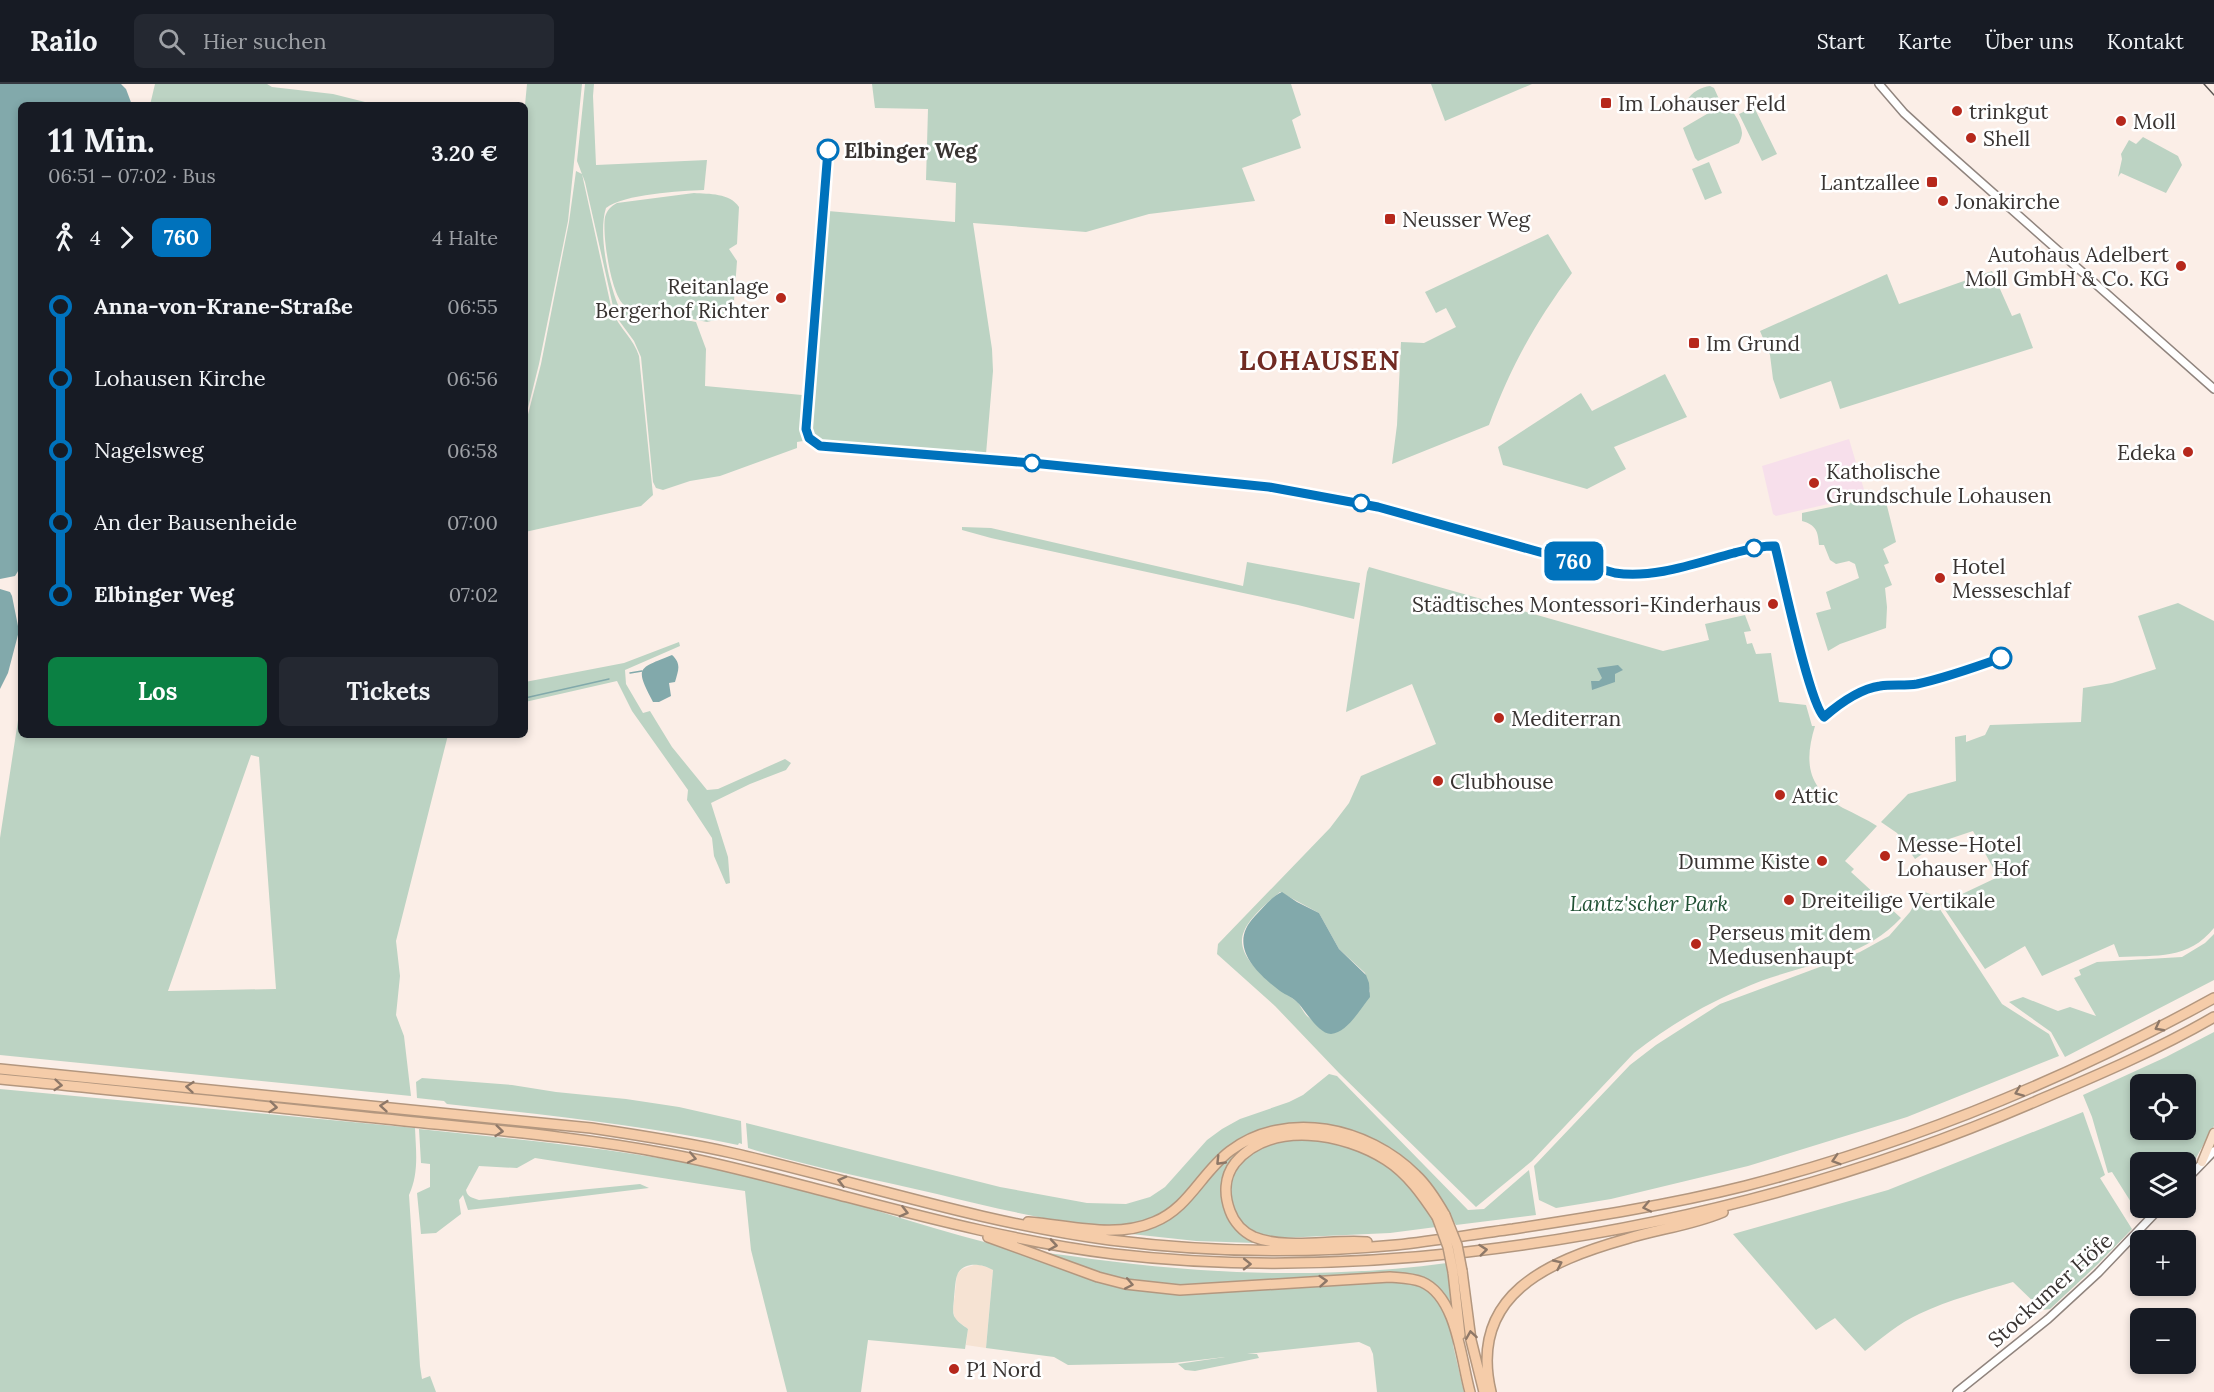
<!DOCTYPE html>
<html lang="de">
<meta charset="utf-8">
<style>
body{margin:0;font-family:Lora,serif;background:#242831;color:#f1f3f6;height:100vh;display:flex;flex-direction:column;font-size:22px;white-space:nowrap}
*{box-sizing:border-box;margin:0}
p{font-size:20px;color:#9ea1a6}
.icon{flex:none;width:33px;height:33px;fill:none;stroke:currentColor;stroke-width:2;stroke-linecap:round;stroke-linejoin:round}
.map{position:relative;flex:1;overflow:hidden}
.panel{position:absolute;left:18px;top:18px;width:510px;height:636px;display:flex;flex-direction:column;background:#171b24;border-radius:9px;box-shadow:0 3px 9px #0003}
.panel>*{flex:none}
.badge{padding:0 12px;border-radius:9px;font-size:21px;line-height:39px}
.buttons{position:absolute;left:2130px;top:990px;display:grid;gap:12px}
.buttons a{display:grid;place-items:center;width:66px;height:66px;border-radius:9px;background:#171b24;box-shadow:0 3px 9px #0003;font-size:30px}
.map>.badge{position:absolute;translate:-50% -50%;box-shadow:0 0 0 3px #fff}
.legs{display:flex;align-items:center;gap:9px;height:66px;padding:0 30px;font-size:20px}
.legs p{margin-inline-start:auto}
.headline{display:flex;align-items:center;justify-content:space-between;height:102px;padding:0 30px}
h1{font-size:33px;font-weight:700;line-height:45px}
.action{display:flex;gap:12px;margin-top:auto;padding:12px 30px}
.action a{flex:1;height:69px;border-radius:9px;background:#0b8043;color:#fff;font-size:24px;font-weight:700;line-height:69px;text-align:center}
.action a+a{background:#242831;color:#f1f3f6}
ul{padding:0 30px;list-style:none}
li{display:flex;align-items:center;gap:21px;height:72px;font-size:22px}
li i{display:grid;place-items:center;width:9px;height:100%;margin:0 8px;background:currentColor}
li i::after{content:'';width:15px;height:15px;margin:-8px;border:4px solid;border-radius:50%;background:#171b24}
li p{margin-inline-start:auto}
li:first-child i{background:linear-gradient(#0000 50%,currentColor 0)}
li:last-child i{background:linear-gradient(currentColor 50%,#0000 0)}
header{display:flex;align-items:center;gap:36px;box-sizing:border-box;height:84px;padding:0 30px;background:#171b24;border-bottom:2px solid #363941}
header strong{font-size:28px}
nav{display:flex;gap:33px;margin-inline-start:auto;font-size:21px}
.search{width:420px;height:54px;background:#242831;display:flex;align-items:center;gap:15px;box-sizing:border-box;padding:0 21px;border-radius:9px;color:#9ea1a6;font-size:22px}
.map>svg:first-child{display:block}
</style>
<header>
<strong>Railo</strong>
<div class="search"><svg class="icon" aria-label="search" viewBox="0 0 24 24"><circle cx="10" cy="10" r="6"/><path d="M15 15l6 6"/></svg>Hier suchen</div>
<nav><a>Start</a><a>Karte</a><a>Über uns</a><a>Kontakt</a></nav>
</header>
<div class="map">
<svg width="2214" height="1308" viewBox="0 0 2214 1308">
<rect width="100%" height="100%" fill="#fbeee7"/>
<path fill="#f6e3d3" d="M977 1180 993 1185 986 1264 966 1261 968 1245 955 1235 953 1226 957 1190 962 1185Z"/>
<path fill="#f7dfeb" d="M1849 355 1865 409 1863 412 1776 432 1773 430 1762 382Z"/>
<path fill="#bcd3c3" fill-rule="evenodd" d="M155 0H267L272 3 333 10 377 21H150Z
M527 0H582L568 137 539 280 525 336V21Z
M585 0H594L593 12 596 81 707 76 704 106C680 107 624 110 606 124 598 149 608 196 618 221L621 223 696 238 706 265 705 302 802 311 800 347 803 357 797 358V364L720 392 690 397 663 406 656 404 653 398 641 273 634 257 615 231 585 98 577 77Z
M872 0H1291L1301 31 1292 36 1301 64 1242 84 1255 117 1149 130 1086 148 973 139 992 265 993 287 986 370 975 371V367L966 366V370L823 358 815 353 811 344 828 127 955 138 956 99 926 96 928 25 875 24Z
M1431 0H1532L1445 37Z
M1710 2 1714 4 1719 15 1696 26 1691 25 1687 17C1691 8 1702 3 1710 2Z
M1724 20C1732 23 1742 41 1742 49 1742 53 1740 56 1739 59L1698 77 1695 74 1683 44Z
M1754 23 1777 70 1762 77 1739 30Z
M2143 53 2178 72 2182 81 2166 109 2121 89 2118 93 2122 75 2121 70 2129 56 2136 60Z
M1709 78 1722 109 1705 116 1692 85Z
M576 87 582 90 612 227C619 244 634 255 639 272L653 411 641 422 525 448V342L541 280 569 138Z
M694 109C709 110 730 109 739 123L737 160 729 165 737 177 734 217 719 235 707 238 624 221C611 210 602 151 605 133 607 126 611 122 617 119Z
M1548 150 1572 189C1535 239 1511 282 1489 341L1392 380 1397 341 1401 258 1424 259 1456 243 1446 224 1436 229 1425 208Z
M1992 187 2012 232 2020 229 2033 264 1840 325 1831 297 1780 315 1773 295 1770 271 1760 247 1887 190 1899 220Z
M1665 290 1687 333 1614 363 1626 385 1587 405 1503 381 1498 363 1581 309 1592 327Z
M1885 414 1896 458 1883 465 1889 479 1884 481 1892 501 1885 504 1887 523 1886 544 1840 560 1828 567 1816 529 1831 525 1826 508 1859 494 1855 480 1849 477 1836 480 1830 476 1824 461H1819C1818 447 1816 441 1802 437V429L1869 415 1874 416Z
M962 443 991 444 1243 502 1247 478 1360 499 1354 535 1298 521 991 454 962 446Z
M1369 483 1663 567 1709 556 1705 540 1745 531 1751 547 1744 548 1747 560 1752 559 1756 570 1771 569 1779 618 1806 621 1812 642H1815C1804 678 1807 704 1843 724 1855 730 1866 735 1877 742L1845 777 1854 785 1851 788 1901 834C1864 874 1810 879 1761 897 1715 915 1673 938 1634 969L1532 1077 1476 1123 1339 989 1275 922 1217 870 1218 860 1330 744 1349 719 1361 692 1436 660 1412 600 1346 628 1367 488ZM1280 808 1319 829 1339 865 1365 889 1370 908 1317 941C1314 937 1310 935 1307 932 1302 927 1301 921 1296 917 1279 904 1240 880 1242 855 1244 837 1267 819 1280 808Z
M2178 519 2214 537V844C2188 876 2157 871 2119 873L2114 860 2042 892 2025 862 1985 885 1941 820 1998 793 1973 747 1940 758 1915 775 1897 749 1881 738 1908 710 1956 697 1955 653 1966 651V658L1985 651 1990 641 2081 638 2083 604 2112 599 2156 585 2138 532Z
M679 558 680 562 625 586 626 600 643 629 650 627 672 663 707 706 718 705 785 675 791 679 786 686 750 700 711 719 728 773 730 799 726 800 714 772 712 754 687 716 688 706 632 627 617 597 525 618V598L624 579Z
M21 617V651H448L396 857 400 892 396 931 404 952 411 1012 0 971V754ZM251 671 259 673 276 905 168 907Z
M1922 807 1930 810 2002 920 2049 950 2059 972 1907 1033 1748 1082 1611 1115 1556 1124 1539 1116 1534 1082 1630 981 1656 961 1720 920 1860 868 1889 852 1910 828Z
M2214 850V896L2065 973 2051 948 2009 918 2023 913 2058 927 2070 923 2096 932 2074 894 2081 891 2079 886 2097 878 2182 873 2205 859Z
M2214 948V1042L2192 1081 2186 1088V1078H2140V1124H2151L2141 1134 2112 1088 2108 1089 2092 1033 2083 1011 2166 973ZM2140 1000H2186V1046H2140Z
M1329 990 1337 992 1468 1126 1484 1125 1529 1086 1536 1131 1456 1141C1421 1078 1366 1032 1289 1042 1267 1044 1248 1049 1230 1063 1222 1069 1215 1078 1209 1086 1180 1118 1162 1140 1115 1142 1091 1143 1067 1138 1043 1134 1008 1127 972 1119 937 1110 874 1095 810 1083 748 1064L746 1039 1000 1103 1087 1119 1126 1120 1150 1113 1165 1103 1207 1056 1222 1045 1240 1035 1289 1018 1303 1011Z
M422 994 512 1001 556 1008 626 1015 679 1023 741 1037 742 1060 739 1059 738 1061C642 1041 545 1031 447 1020L444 1017 417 1014 416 998Z
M0 1005 415 1044C416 1068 419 1089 409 1111L420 1282 422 1295 430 1292 436 1308H0Z
M2083 1028 2105 1091 2100 1094 2132 1145 2098 1180 2050 1225 2042 1226 2013 1198C1982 1207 1949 1216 1919 1230 1899 1239 1882 1254 1865 1267L1835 1234 1816 1246 1733 1150 1888 1106Z
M419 1045C535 1057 652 1068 766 1095 841 1113 913 1140 988 1159 1014 1166 1043 1168 1071 1172 1194 1190 1322 1196 1447 1179L1456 1230 1453 1261 1464 1308H1377L1373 1270 1370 1263 1359 1258 1247 1270H1257L1259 1274 1195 1287 1185 1286 1178 1280 1225 1273 1173 1279 1068 1281 1054 1273 986 1264 993 1186C983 1180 965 1177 958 1189 955 1195 955 1206 954 1213 954 1219 952 1226 954 1232 957 1238 963 1241 968 1245L965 1265 868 1256 861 1308H787L751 1166 745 1107 535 1074 517 1084 479 1082 466 1106C467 1113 473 1114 479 1116L640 1100 649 1104 468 1126 463 1111 459 1116 461 1130 436 1149 421 1150 417 1109 430 1103V1080L421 1079Z
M1307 1055C1364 1060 1413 1090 1436 1143L1390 1149 1281 1154C1270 1153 1259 1152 1250 1146 1230 1133 1222 1098 1239 1080 1258 1061 1281 1056 1307 1055Z
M1253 1058C1212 1087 1211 1134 1256 1159L1196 1157 1122 1149 1146 1146 1182 1127 1219 1082 1235 1068Z"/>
<path fill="#82a9ab" d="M0 0H121L126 5 132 21H21V459L18 463C22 473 22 483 15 492L0 495Z
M0 505 10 508 12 512 19 547 8 589 0 605Z
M672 571C682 580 678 587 675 598L669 599 671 612 659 618H653C635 583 637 585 672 571Z
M1618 581 1623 586 1615 590V598L1592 606 1591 597H1599L1602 594 1597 584Z
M1282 808 1297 818 1319 829 1339 865 1366 891 1369 899 1370 913C1360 925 1348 948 1331 950 1319 950 1306 928 1299 920 1294 914 1286 911 1280 907 1255 888 1227 861 1255 832 1263 824 1272 812 1282 808Z"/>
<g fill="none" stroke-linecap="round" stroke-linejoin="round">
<path stroke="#82a9ab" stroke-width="1.5" d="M630 589 642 587
M525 614 609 595"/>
<defs>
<path id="tertiary" d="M1879 0 1904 29 1939 61 2214 305
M2186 1096 2214 1067
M1957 1308 2048 1235 2098 1189 2160 1124"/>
<path id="primary" d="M2202 1078 2214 1049"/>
<path id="motorway" d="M0 985 591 1044C638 1051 685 1058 732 1069 858 1098 981 1139 1110 1156 1205 1168 1301 1170 1396 1161 1435 1157 1474 1150 1513 1145 1591 1133 1669 1121 1745 1102 1908 1060 2067 995 2214 914
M0 995C129 1007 257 1022 386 1035 480 1045 576 1052 669 1070 729 1081 788 1098 847 1113 935 1136 1024 1159 1114 1170 1232 1184 1350 1181 1467 1168 1666 1145 1855 1096 2039 1016 2098 991 2159 965 2214 933
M1028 1138C1069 1141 1115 1155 1154 1138 1189 1124 1201 1089 1230 1067 1286 1025 1368 1043 1416 1091 1428 1102 1437 1117 1445 1131
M988 1153 1098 1193 1125 1200 1180 1206 1390 1193C1401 1194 1412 1194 1422 1198 1457 1213 1461 1276 1470 1308
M1367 1158C1332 1155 1286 1166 1254 1153 1243 1148 1234 1138 1230 1127 1224 1111 1224 1093 1235 1079 1271 1036 1344 1049 1386 1076 1408 1090 1423 1112 1437 1133
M1462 1187 1471 1256 1484 1308
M1453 1188 1460 1251
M1491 1308C1468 1211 1548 1177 1626 1155 1658 1145 1693 1141 1723 1128"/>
</defs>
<use href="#tertiary" stroke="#90847e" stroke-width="10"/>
<use href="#primary" stroke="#b3977f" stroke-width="11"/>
<use href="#motorway" stroke="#b3977f" stroke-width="12"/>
<use href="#tertiary" stroke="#fff" stroke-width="7"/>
<use href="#primary" stroke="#f9e0cb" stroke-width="8"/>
<use href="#motorway" stroke="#f5cca9" stroke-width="9"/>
<path stroke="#5a5451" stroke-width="1.5" d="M2204 0 2214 11"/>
<defs>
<path id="motorway-bridge" d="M1445 1131 1457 1161 1462 1187
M1437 1133 1448 1163 1453 1188"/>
</defs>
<use href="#motorway-bridge" stroke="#b3977f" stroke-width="12" stroke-linecap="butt"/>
<use href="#motorway-bridge" stroke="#f5cca9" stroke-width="9"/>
</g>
<defs><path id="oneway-chevron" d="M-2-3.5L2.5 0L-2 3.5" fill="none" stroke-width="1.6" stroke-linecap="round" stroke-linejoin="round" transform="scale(1.5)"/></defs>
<g stroke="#8e7868">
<use href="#oneway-chevron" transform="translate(2159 943) rotate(152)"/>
<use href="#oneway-chevron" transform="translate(58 1001) rotate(5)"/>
<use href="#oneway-chevron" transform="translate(190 1003) rotate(-175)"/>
<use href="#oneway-chevron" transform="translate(2019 1008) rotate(158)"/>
<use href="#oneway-chevron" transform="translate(384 1022) rotate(-175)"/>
<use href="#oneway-chevron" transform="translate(273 1023) rotate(6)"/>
<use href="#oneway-chevron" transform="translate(499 1047) rotate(6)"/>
<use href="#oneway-chevron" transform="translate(692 1074) rotate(12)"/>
<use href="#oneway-chevron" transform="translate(1836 1076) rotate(163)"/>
<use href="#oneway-chevron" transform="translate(1220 1077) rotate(134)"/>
<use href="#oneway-chevron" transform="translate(842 1097) rotate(-165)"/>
<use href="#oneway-chevron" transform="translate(1647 1123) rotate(168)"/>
<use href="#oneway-chevron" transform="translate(904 1128) rotate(14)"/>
<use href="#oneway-chevron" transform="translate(1053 1161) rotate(9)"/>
<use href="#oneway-chevron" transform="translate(1483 1166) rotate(-6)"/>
<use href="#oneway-chevron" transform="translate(1247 1180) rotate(1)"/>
<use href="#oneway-chevron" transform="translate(1558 1180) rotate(-25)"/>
<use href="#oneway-chevron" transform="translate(1323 1197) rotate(-4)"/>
<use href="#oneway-chevron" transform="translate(1129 1200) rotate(11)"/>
<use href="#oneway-chevron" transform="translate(1471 1251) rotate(-99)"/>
</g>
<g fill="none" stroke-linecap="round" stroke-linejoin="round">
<defs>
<path id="line-1" d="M828 66 806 345 809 354 820 362 1032 379 1269 403 1378 423 1615 489C1654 495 1696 479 1734 469 1747 466 1761 461 1775 462 1782 489 1809 619 1824 633 1839 620 1859 605 1880 602 1892 600 1905 602 1917 600 1945 594 1973 584 2001 574"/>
</defs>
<use href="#line-1" stroke="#fff" stroke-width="14"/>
<use href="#line-1" stroke="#0072bc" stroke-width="9"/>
</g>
<g fill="#b6281c" stroke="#fff" stroke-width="2">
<rect x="1600" y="13" width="12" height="12" rx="3"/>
<circle cx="1957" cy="27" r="6"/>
<circle cx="2121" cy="37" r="6"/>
<circle cx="1971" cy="54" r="6"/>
<rect x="1926" y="92" width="12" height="12" rx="3"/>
<circle cx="1943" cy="117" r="6"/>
<rect x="1384" y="129" width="12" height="12" rx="3"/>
<circle cx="2181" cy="182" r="6"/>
<circle cx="781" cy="214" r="6"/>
<rect x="1688" y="253" width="12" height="12" rx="3"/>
<circle cx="2188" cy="368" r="6"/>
<circle cx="1814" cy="399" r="6"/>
<circle cx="1940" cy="494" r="6"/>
<circle cx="1773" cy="520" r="6"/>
<circle cx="1499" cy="634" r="6"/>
<circle cx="1438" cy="697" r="6"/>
<circle cx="1780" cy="711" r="6"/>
<circle cx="1885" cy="772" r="6"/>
<circle cx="1822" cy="777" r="6"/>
<circle cx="1789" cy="816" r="6"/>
<circle cx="1696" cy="860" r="6"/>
<circle cx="954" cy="1285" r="6"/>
</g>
<g fill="#fff" stroke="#0072bc" stroke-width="3">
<circle cx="828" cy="66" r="10"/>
<circle cx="1032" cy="379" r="8"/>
<circle cx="1361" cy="419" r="8"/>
<circle cx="1754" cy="464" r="8"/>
<circle cx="2001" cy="574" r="10"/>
</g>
<g text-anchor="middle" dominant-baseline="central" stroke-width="5" stroke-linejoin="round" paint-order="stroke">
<g font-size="21" fill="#393432" stroke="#fff" text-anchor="start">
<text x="1618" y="19">Im Lohauser Feld</text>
<text x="1969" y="27">trinkgut</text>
<text x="2133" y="37">Moll</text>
<text x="1983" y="54">Shell</text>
<text x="1920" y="98" text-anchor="end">Lantzallee</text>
<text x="1955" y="117">Jonakirche</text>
<text x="1402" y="135">Neusser Weg</text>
<text x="2169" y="170" text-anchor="end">Autohaus Adelbert<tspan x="2169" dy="24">Moll GmbH &amp; Co. KG</tspan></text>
<text x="769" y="202" text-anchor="end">Reitanlage<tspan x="769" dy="24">Bergerhof Richter</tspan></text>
<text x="1706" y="259">Im Grund</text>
<text x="2176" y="368" text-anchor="end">Edeka</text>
<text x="1826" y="387">Katholische<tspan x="1826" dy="24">Grundschule Lohausen</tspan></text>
<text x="1952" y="482">Hotel<tspan x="1952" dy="24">Messeschlaf</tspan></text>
<text x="1761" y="520" text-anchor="end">Städtisches Montessori-Kinderhaus</text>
<text x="1511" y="634">Mediterran</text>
<text x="1450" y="697">Clubhouse</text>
<text x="1792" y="711">Attic</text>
<text x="1897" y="760">Messe-Hotel<tspan x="1897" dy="24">Lohauser Hof</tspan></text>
<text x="1810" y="777" text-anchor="end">Dumme Kiste</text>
<text x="1801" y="816">Dreiteilige Vertikale</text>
<text x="1708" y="848">Perseus mit dem<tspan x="1708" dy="24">Medusenhaupt</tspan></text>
<text x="966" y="1285">P1 Nord</text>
</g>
<g font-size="21" font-weight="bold" fill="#393432" stroke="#fff" text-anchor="start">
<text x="844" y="66">Elbinger Weg</text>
</g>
<g font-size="21" font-style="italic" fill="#205134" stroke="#fff">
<text x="1649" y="819">Lantz'scher Park</text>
</g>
<g font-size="21" fill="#393432" stroke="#fff">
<text transform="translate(2050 1206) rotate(-42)">Stockumer Höfe</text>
</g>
<g font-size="27" font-weight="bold" letter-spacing="1.5" fill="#712b23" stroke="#fff">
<text x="1320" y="276">LOHAUSEN</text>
</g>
</g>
</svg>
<div class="buttons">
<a><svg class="icon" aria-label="locate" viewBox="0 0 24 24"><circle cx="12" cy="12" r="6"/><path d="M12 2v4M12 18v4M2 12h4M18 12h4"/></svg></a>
<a><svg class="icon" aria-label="layers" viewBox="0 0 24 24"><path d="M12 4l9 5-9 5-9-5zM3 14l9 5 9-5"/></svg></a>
<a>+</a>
<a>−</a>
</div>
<b class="badge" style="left:1574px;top:477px;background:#0072bc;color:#fff">760</b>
<section class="panel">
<div class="headline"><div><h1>11 Min.</h1><p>06:51 – 07:02 · Bus</p></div><b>3.20 €</b></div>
<div class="legs"><svg class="icon" aria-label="walk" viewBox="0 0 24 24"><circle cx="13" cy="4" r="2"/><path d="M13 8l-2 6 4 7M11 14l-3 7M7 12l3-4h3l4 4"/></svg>4<svg class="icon" aria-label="forward" viewBox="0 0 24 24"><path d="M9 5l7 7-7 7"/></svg><b class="badge" style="background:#0072bc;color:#fff">760</b><p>4 Halte</p></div>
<ul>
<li><i style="color:#0072bc"></i><b>Anna-von-Krane-Straße</b><p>06:55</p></li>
<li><i style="color:#0072bc"></i><span>Lohausen Kirche</span><p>06:56</p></li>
<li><i style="color:#0072bc"></i><span>Nagelsweg</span><p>06:58</p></li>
<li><i style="color:#0072bc"></i><span>An der Bausenheide</span><p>07:00</p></li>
<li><i style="color:#0072bc"></i><b>Elbinger Weg</b><p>07:02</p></li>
</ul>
<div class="action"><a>Los</a><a>Tickets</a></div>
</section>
</div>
